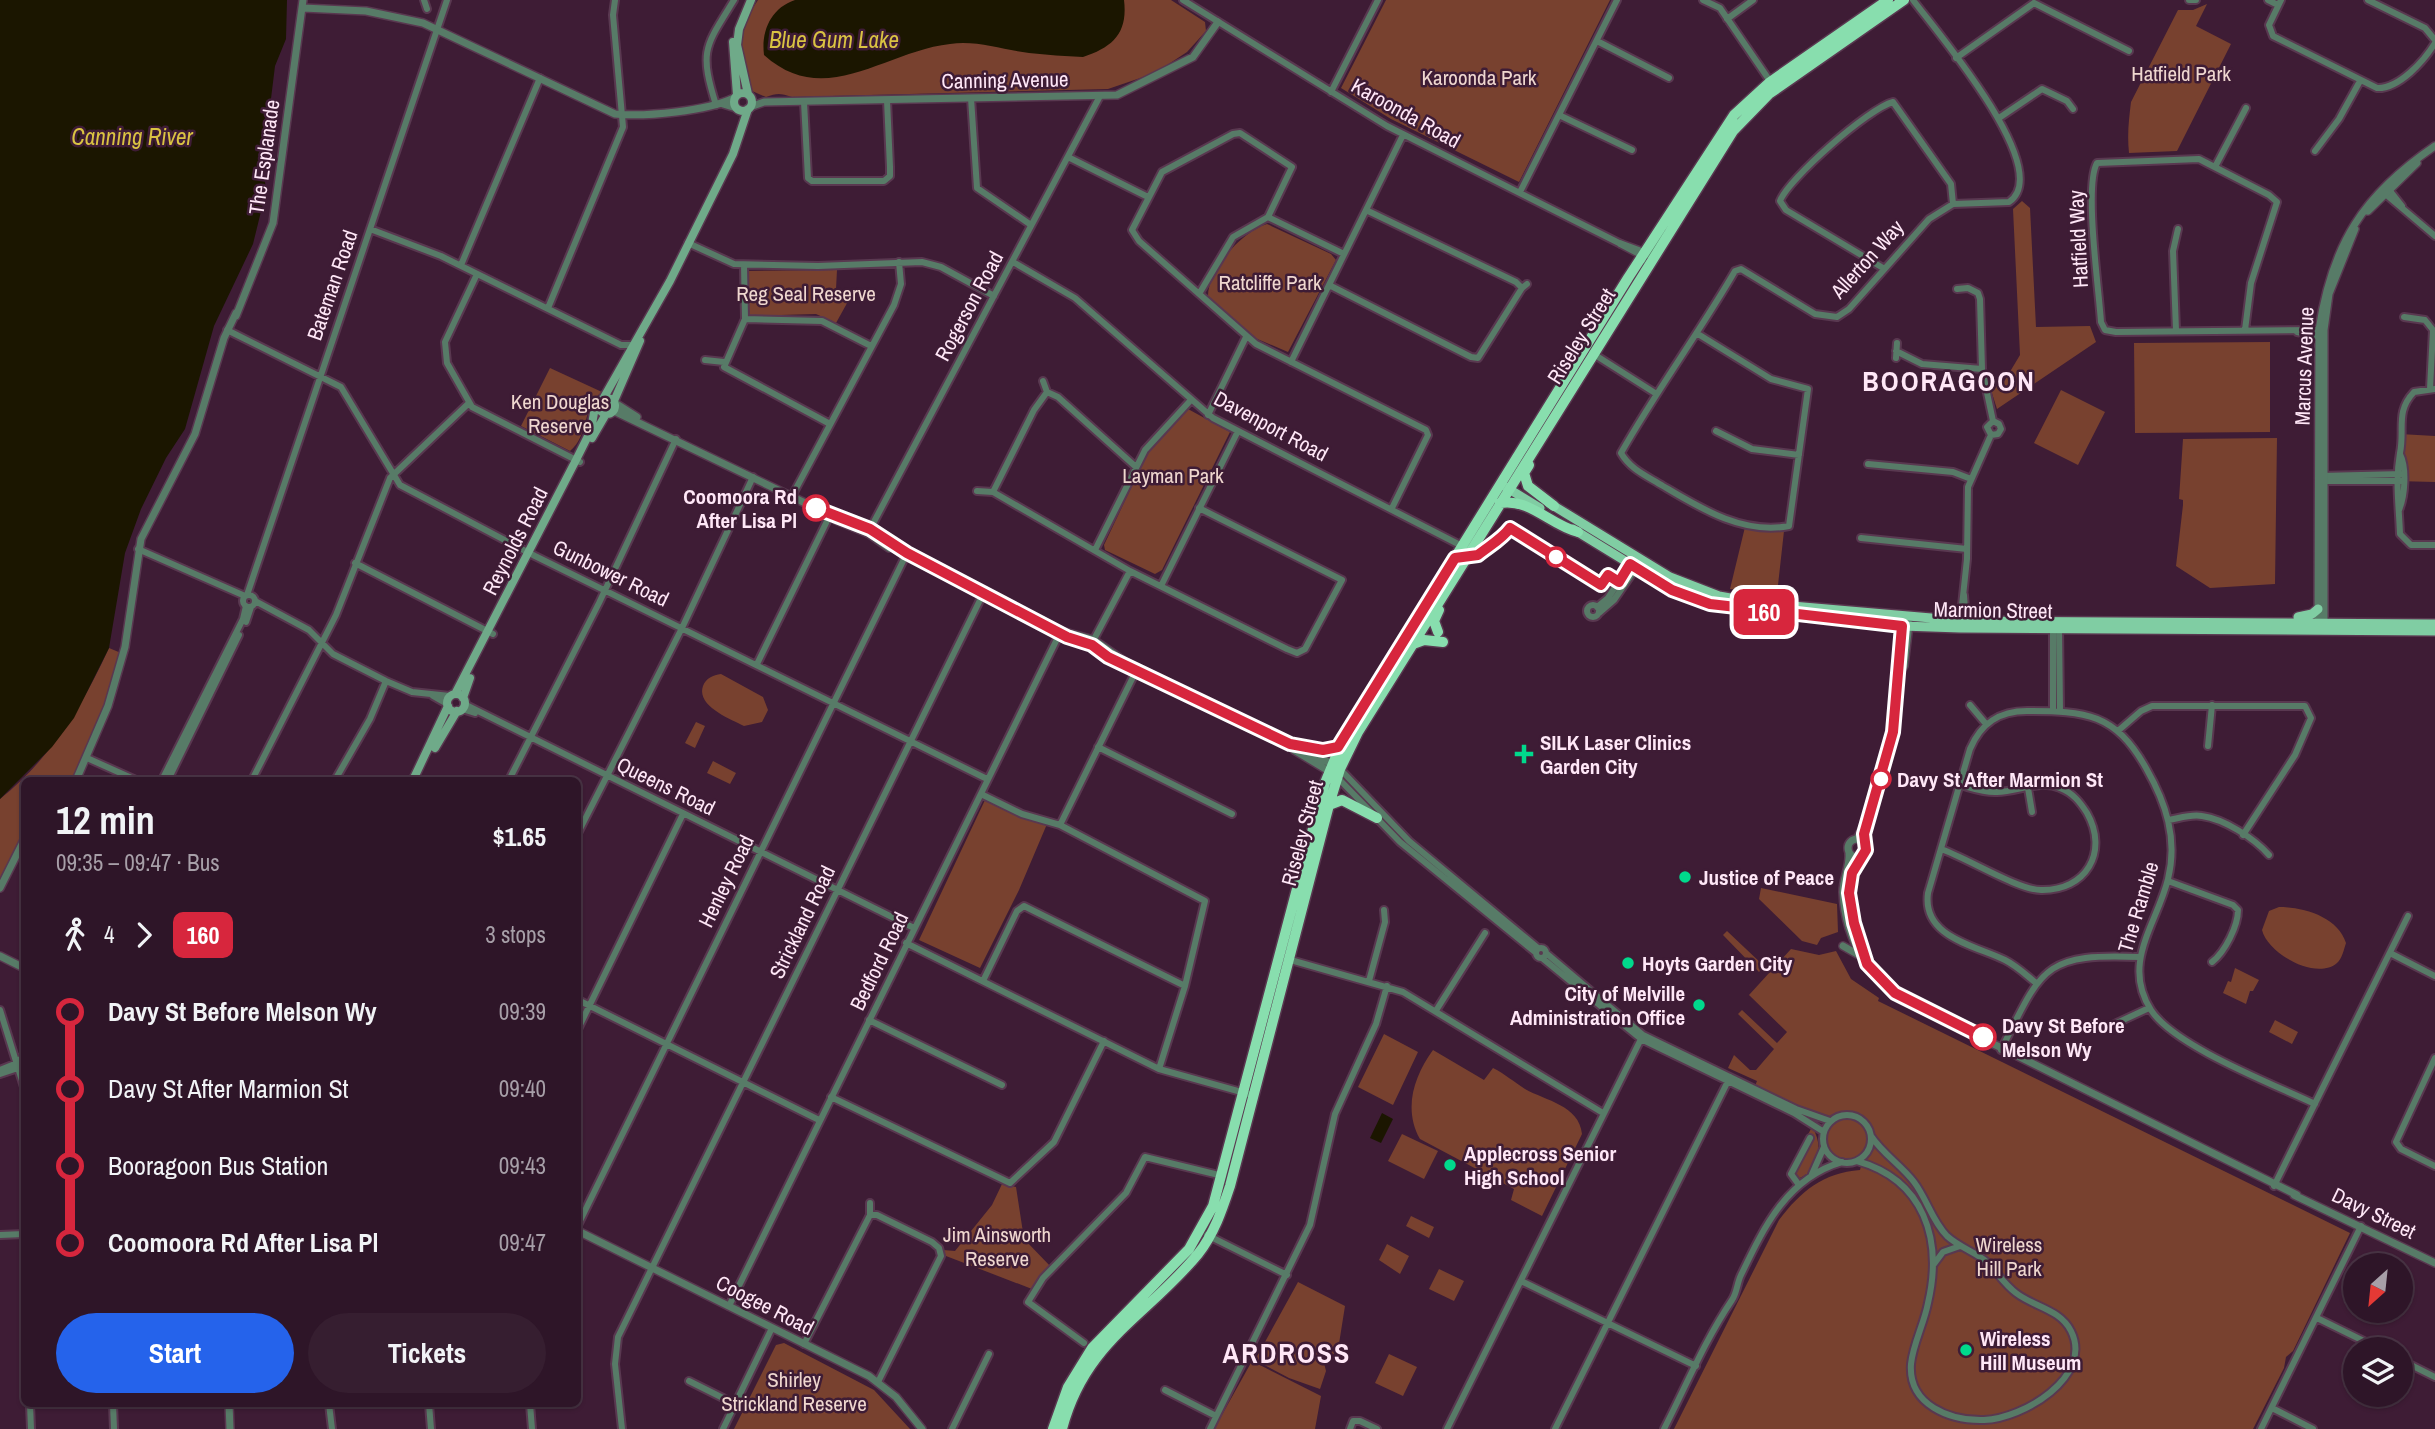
<!DOCTYPE html>
<meta charset="utf-8">
<style>
body{margin:0;font-family:"Archivo Narrow",sans-serif;background:#361e30;color:#f1f3f6;height:100vh;display:flex;flex-direction:column;font-size:26px;white-space:nowrap}
*{box-sizing:border-box;margin:0}
p{font-size:23px;color:#a79fa8}
.icon{flex:none;width:38px;height:38px;fill:none;stroke:currentColor;stroke-width:2;stroke-linecap:round;stroke-linejoin:round}
.map{position:relative;flex:1;overflow:hidden}
.panel{position:absolute;left:21px;top:777px;width:560px;height:630px;display:flex;flex-direction:column;background:#2e1528;border-radius:10px;box-shadow:0 2px 5px #0004,0 0 0 2px #493445}
.panel>*{flex:none}
.badge{padding:0 14px;border-radius:10px;font-size:24px;line-height:46px}
.needle{width:46px;rotate:207deg}
.fabs{position:absolute;left:2343px;top:1253px;display:grid;gap:14px}
.fabs a{display:grid;place-items:center;width:70px;height:70px;border-radius:50%;background:#2e1528;box-shadow:0 2px 5px #0004,0 0 0 2px #493445;font-size:35px}
.map>.badge{position:absolute;translate:-50% -50%;box-shadow:0 0 0 4px #fff}
.legs{display:flex;align-items:center;gap:10px;height:77px;padding:0 35px;font-size:23px}
.legs p{margin-inline-start:auto}
.overview{display:flex;align-items:center;justify-content:space-between;height:119px;padding:0 35px}
h1{font-size:38px;font-weight:700;line-height:52px}
.cta{display:flex;gap:14px;margin-top:auto;padding:14px 35px}
.cta a{flex:1;height:80px;border-radius:42px;background:#2563eb;color:#fff;font-size:28px;font-weight:700;line-height:80px;text-align:center}
.cta a+a{background:#361e30;color:#f1f3f6}
ul{padding:0 35px;list-style:none}
li{display:flex;align-items:center;gap:24px;height:77px;font-size:26px}
li i{display:grid;place-items:center;width:10px;height:100%;margin:0 9px;background:currentColor}
li i::after{content:'';width:18px;height:18px;margin:-9px;border:5px solid;border-radius:50%;background:#2e1528}
li p{margin-inline-start:auto}
li:first-child i{background:linear-gradient(#0000 50%,currentColor 0)}
li:last-child i{background:linear-gradient(currentColor 50%,#0000 0)}
.map>svg:first-child{display:block}
</style>
<div class="map">
<svg width="2435" height="1429" viewBox="0 0 2435 1429">
<rect width="100%" height="100%" fill="#3e1c35"/>
<path fill="#78412f" d="M758 0H1171L1205 22 1206 31 1187 52 1155 73 1108 89 792 97C780 93 777 93 766 97L752 91C737 59 738 29 758 0Z
M1386 0H1610L1519 182 1391 119 1341 88Z
M2207 4 2196 26 2231 44 2177 151 2129 153C2127 134 2129 119 2131 102L2178 10H2193Z
M2022 201 2030 208 2036 327 2090 326 2096 342 1997 409 1990 387 2002 385 2020 355 2013 209Z
M1267 224 1331 254 1336 260 1288 352 1255 338 1208 296C1208 270 1242 231 1267 224Z
M837 270 836 289 851 296 836 323 816 314 747 316 748 271Z
M2270 342V432L2135 433 2134 343Z
M550 368 602 392C582 406 589 436 570 451L521 426Z
M2061 390 2105 412 2078 465 2034 443Z
M1188 409 1230 432 1162 570 1155 574 1105 550 1104 545 1147 454Z
M2400 434 2435 436V482L2396 481Z
M2277 438 2275 584 2210 588 2176 566 2183 505V500L2179 499 2183 439Z
M1745 527 1784 531 1777 594 1730 589Z
M109 648 121 653 97 728 71 780H24V834L0 881V799C51 758 82 707 109 648Z
M721 674 763 697 768 710 762 722 744 726C730 719 696 706 703 686 706 678 713 675 721 674Z
M696 722 705 726 695 748 685 743Z
M713 761 736 773 730 784 707 773Z
M985 800 1019 816 1047 824 1019 890 980 968 919 940Z
M1761 888 1837 904 1838 932 1821 938 1817 945 1802 941 1759 899Z
M2279 907C2304 907 2338 917 2346 943 2344 949 2342 959 2337 963 2316 981 2268 954 2262 930L2269 911Z
M1727 931 1764 966 1759 972 1723 935Z
M1791 949 1819 955 1836 951 1851 979 1879 998 1878 1001 2350 1233 2293 1351 2286 1357 2284 1368 2253 1429H1674L1779 1220C1801 1191 1823 1173 1860 1170L1863 1159 1876 1139C1856 1094 1844 1125 1814 1114 1794 1107 1774 1095 1755 1086L1757 1081 1728 1068 1734 1055 1750 1070H1756L1774 1049 1738 1014 1742 1010 1777 1043 1787 1032 1749 995Z
M2235 968 2259 980 2253 991H2250L2246 1004 2223 993 2228 981 2231 982Z
M2275 1020 2298 1032 2292 1044 2269 1032Z
M1384 1034 1418 1052 1393 1105 1358 1087Z
M1433 1050 1484 1080 1493 1068C1505 1074 1514 1082 1525 1089 1546 1101 1579 1105 1582 1134L1542 1216 1511 1200 1514 1189 1420 1139C1403 1109 1414 1076 1433 1050Z
M1825 1139a21 21 0 1 1 42 0a21 21 0 1 1-42 0Z
M1812 1127C1824 1145 1820 1170 1798 1179L1794 1173 1809 1144 1806 1138Z
M1402 1134 1438 1151 1424 1179 1388 1161Z
M1002 1184 1016 1187 1024 1239 1052 1268 1032 1289 946 1256 943 1250 955 1251 992 1205Z
M1411 1216 1434 1227 1429 1238 1406 1226Z
M1387 1244 1409 1256 1400 1274 1379 1260Z
M1439 1269 1464 1281 1454 1301 1429 1289Z
M1298 1282 1345 1306 1338 1350 1324 1363 1326 1371 1320 1389 1289 1378 1255 1360Z
M784 1343 874 1390 910 1429H734L776 1345Z
M1389 1354 1417 1367 1403 1396 1375 1383Z
M1252 1361 1321 1396 1315 1429H1214Z"/>
<path fill="#1b1600" d="M0 0H287L286 39 275 66 263 164 266 191 253 244 214 326 185 429 166 458 141 509 125 553 109 648 74 718 52 747 0 799Z
M795 0H1124C1128 33 1113 47 1083 57 1065 56 1047 55 1029 53 1003 50 977 40 950 44 885 51 825 110 764 55 761 31 771 8 795 0Z
M1382 1113 1393 1119 1381 1143 1370 1138Z"/>
<g fill="none" stroke-linecap="round" stroke-linejoin="round">
<defs>
<path id="minor" d="M424 0 427 9
M1183 0 1387 126 1621 244
M1703 0 1720 8 1772 84
M2189 0H2196
M2268 0 2278 5
M2281 0 2269 25 2273 36 2377 88C2399 89 2424 61 2435 43
M2368 0 2425 28 2435 40
M2034 3 2129 51
M1727 19 1753 0
M1597 41 1669 78
M1956 58 2034 3
M1331 92 1378 0
M971 98 977 188 1031 225
M804 102 808 178 812 181H884L890 176V167L887 100
M716 105C699 50 705 47 734 0
M1559 115 1632 150
M1999 118 2042 89 2067 101 2073 109
M2315 151 2339 119 2360 81
M1068 157 1148 197
M2216 165 2246 108
M2387 187 2402 206
M1520 192 1617 0
M2383 192 2435 236
M1366 210 1516 282 1522 288
M1268 217 1292 167 1240 133 1233 134 1162 172 1132 230 1139 241 1256 344 1426 430 1428 435 1392 508
M370 229 441 256 621 345H633
M688 243 734 264 818 266 922 262 941 267 994 296
M1013 262 1075 298 1213 418 1462 546
M461 265 540 78
M744 265 745 319 724 367 830 424
M1883 268 1786 210 1780 201C1788 179 1869 108 1893 102L1951 184 1953 204
M477 274 445 342 447 363 472 407 580 462
M1329 285 1471 357 1478 358 1522 288 1527 284
M1957 289 1968 288 1978 293 1980 299 1982 369 1993 421 1987 427 1991 435 1968 487 1967 559 1960 624
M1199 294 1233 237 1268 217 1344 254
M548 308 623 127 613 15 615 0
M2404 317 2425 320 2433 330 2430 389
M745 319 822 321 871 346
M227 330 341 387 400 485 535 556 987 779
M2176 330 2173 251 2178 229
M2245 330 2251 283 2277 202 2269 195 2199 159 2097 163C2084 186 2099 290 2101 322L2105 330 2116 332 2322 330
M2297 332 2323 337
M1698 334 1771 379 1808 389 1789 526C1743 535 1700 508 1663 486 1647 476 1630 469 1621 453 1656 391 1699 333 1735 271L1741 269 1815 314 1837 317 1849 309 1929 219 1953 204 2009 202C2056 170 1936 31 1913 0
M1896 351 1922 364 1982 369
M1592 353 1655 393
M1896 358 1897 343
M705 360 724 362
M1291 362 1403 135
M1043 381 1047 392
M2435 389 2414 392C2395 412 2405 429 2400 453 2395 481 2399 506 2400 534L2411 545H2435
M1208 415 1246 337
M1716 431 1752 449 1799 455
M1991 435 1998 434 2001 429 1999 424 1993 421
M1868 464 1953 472 1971 479
M1136 467 1058 397 1047 392 1034 410 993 492 1130 571 1287 649 1297 653 1305 649 1342 580 1199 508
M2320 476 2403 474
M2321 481H2403
M977 491 993 492
M792 496 894 305 901 284 899 262
M2399 510C2405 496 2407 468 2400 454
M868 533 1100 96
M1861 538 1967 549
M138 549 245 596
M1095 550 1145 450 1190 401
M355 563 493 634
M1161 586 1238 431
M247 595 447 0
M1964 595 1966 624
M243 601a6 6 0 1 1 12 0a6 6 0 1 1-12 0Z
M255 601 309 630 333 654 386 681 412 692 450 696
M1587 611a6 6 0 1 1 12 0a6 6 0 1 1-12 0Z
M1597 607 1608 598 1635 557
M1599 613 1614 600 1638 565
M246 622 251 607
M2059 626 2060 711
M1092 643 1130 571
M757 664 830 515
M433 696 447 704
M464 704 914 928
M1970 705 1986 724
M462 709 475 713
M2053 711V627
M2119 730 2141 711 2152 706H2305L2311 718 2295 755 2243 835
M2208 746 2212 705
M1098 747 1232 814
M87 758 136 780
M1340 769 1409 841 1538 948
M1337 777 1400 842 1535 952
M162 780 243 619 246 606
M168 780 239 635
M252 780 336 615 390 478 469 403
M335 780 370 719 386 681
M509 780 599 603 676 439
M2028 788 2032 812
M981 794 1022 814 1060 825 1205 901 1185 986 1159 1069
M2169 820C2180 818 2191 814 2202 816 2224 819 2254 838 2269 855
M1060 825 1137 669
M578 833 682 628 753 477
M1941 849C1967 858 2018 890 2041 890 2086 891 2109 852 2087 813 2080 802 2073 793 2060 788 2040 779 2018 792 1997 792 1984 793 1972 788 1960 785
M2168 881 2233 905 2238 910C2238 926 2225 952 2212 962
M906 943 1159 1069 1252 1095
M1536 953a5 5 0 1 1 10 0a5 5 0 1 1-10 0Z
M1546 953 1643 1035 1796 1109 1830 1121
M2390 953 2435 976
M1542 958 1641 1039 1794 1113 1824 1132
M1287 959 1403 992 1603 1113
M983 981 1017 911 1024 906 1185 986
M1369 981 1385 922 1384 910
M2036 983C2026 975 2017 966 2005 960 1974 945 1922 937 1928 893L1970 749C1981 723 1999 711 2027 711 2086 711 2115 713 2146 768 2166 803 2178 839 2168 879 2157 924 2121 963 2151 1010 2174 1046 2273 1084 2315 1104
M578 1000 819 1120
M1437 1009 1485 933
M0 1010 24 1087
M869 1020 1002 1085
M2106 1028 2149 1008
M578 1029 683 814
M2001 1050C2042 968 2043 953 2139 957
M2435 1058 2396 1142 2401 1149 2435 1166
M0 1070 17 1063 24 1055
M0 1074 18 1068 24 1062
M831 1097 1010 1183 1054 1142 1104 1041
M1823 1139a24 24 0 1 1 48 0a24 24 0 1 1-48 0Z
M1857 1161C1924 1180 1943 1239 1928 1303 1924 1324 1913 1344 1911 1364 1908 1405 1950 1421 1984 1420 2022 1419 2094 1377 2071 1331 2060 1309 2034 1307 2016 1293 2004 1284 1997 1272 1987 1262 1975 1252 1959 1247 1947 1236 1932 1221 1927 1199 1914 1182 1901 1165 1883 1154 1871 1136
M1812 1174 1824 1147
M1799 1185 1791 1174 1810 1138
M2274 1186 2408 916
M870 1215H877L932 1242 939 1248 941 1256 878 1382
M578 1225 907 553
M0 1235 24 1234
M1207 1235 1287 1275
M1934 1264 1943 1252 1960 1246
M1521 1281 1696 1366
M729 1306 1061 631
M2317 1318 2380 1349
M1084 1343 1028 1302 1043 1278 1126 1193 1145 1157 1223 1176
M804 1344 870 1215V1203
M2401 1360 2435 1377
M689 1381 735 1404
M1165 1390 1216 1416
M30 1404 31 1429
M113 1404 114 1429
M329 1404 332 1429
M429 1404 431 1429
M530 1404 532 1429
M2272 1408 2313 1429
M622 1429 615 1364 618 1337 984 592
M723 1429 772 1328
M952 1429 989 1354
M1210 1429 1310 1225 1335 1114 1376 1024 1387 986
M1350 1429 1353 1421H1360L1377 1429
M1447 1429 1643 1035
M1555 1429 1730 1077
M1664 1429C1686 1386 1705 1340 1732 1300 1737 1293 1737 1283 1741 1275 1764 1227 1787 1178 1842 1162
M2261 1429 2361 1226"/>
<path id="tertiary" d="M303 8 366 11 423 23 615 114C646 117 707 111 734 98
M723 104 736 108
M750 107 764 102 1117 95 1193 57 1218 22
M2368 211 2417 163
M1621 244 1642 255 1650 254 1660 237 1667 234
M1621 244 1640 251 1642 260
M236 316 273 223 303 0
M615 403 637 417
M614 411 830 515 870 529 907 553 1061 631 1094 640 1127 663 1336 766
M836 520 868 533 889 548
M2318 626 2319 330C2332 244 2363 195 2435 146
M2324 628V330L2329 294 2355 229
M1070 638 1092 644 1112 658
M1900 671 1904 666 1909 624
M1290 744 1294 750 1332 773
M77 778 108 706 125 647 141 539 195 434 224 338 236 313
M1848 848a9 9 0 1 1 18 0a9 9 0 1 1-18 0Z
M1857 839 1873 808 1893 732 1903 617
M1849 854C1850 867 1843 878 1843 892 1845 943 1872 982 1917 1006L2297 1195
M1860 857C1835 897 1861 925 1867 964
M0 888 24 840
M1843 946 1857 954
M0 956 24 968
M2294 1195 2435 1263
M578 1231 869 1376 896 1397 922 1429
M229 1404 230 1429"/>
<path id="secondary" d="M733 42 737 95
M734 102a9 9 0 1 1 18 0a9 9 0 1 1-18 0Z
M748 94 737 45 739 29 751 0
M599 406a8 8 0 1 1 16 0a8 8 0 1 1-16 0Z
M603 399 670 281 733 154 748 109
M614 401 640 341
M592 438 606 414
M455 694 576 460 591 430 595 407 600 402
M447 703a9 9 0 1 1 18 0a9 9 0 1 1-18 0Z
M463 698 470 678
M435 748 457 711
M413 780 448 706"/>
<path id="primary" d="M1504 486 1540 508
M1549 503 1670 577 1719 596 1758 603 1966 621 2435 624
M1573 529 1666 586 1705 603 1746 611 1902 626 1960 628 2435 631
M2298 617 2312 614 2318 609"/>
<path id="trunk" d="M1529 465 1524 473 1528 486 1554 506
M1500 503C1530 498 1550 525 1578 532
M1438 632 1434 621 1439 610
M1413 644 1424 640 1443 642
M1300 746 1323 750 1338 747
M1329 805 1342 800 1377 818
M1053 1429 1068 1387 1092 1348 1189 1249 1213 1206 1325 783 1344 737 1628 278 1734 115 1770 82 1888 0
M1062 1429C1085 1341 1146 1317 1198 1254 1214 1234 1222 1210 1230 1186L1329 805 1340 769 1358 732 1733 131 1769 94 1904 0"/>
</defs>
<use href="#minor" stroke="#593850" stroke-width="10"/>
<use href="#tertiary" stroke="#593850" stroke-width="10"/>
<use href="#secondary" stroke="#593850" stroke-width="11"/>
<use href="#primary" stroke="#593850" stroke-width="12"/>
<use href="#trunk" stroke="#593850" stroke-width="13"/>
<use href="#minor" stroke="#577b67" stroke-width="6"/>
<use href="#tertiary" stroke="#577b67" stroke-width="7"/>
<use href="#secondary" stroke="#6faa89" stroke-width="8"/>
<use href="#primary" stroke="#80cda3" stroke-width="9"/>
<use href="#trunk" stroke="#88deae" stroke-width="10"/>
</g>
<g fill="none" stroke-linecap="round" stroke-linejoin="round">
<defs>
<path id="line-1" d="M816 508 870 529 907 553 1067 637 1092 645 1108 657 1290 744 1323 750 1338 747 1455 558 1478 555C1489 546 1502 539 1510 528L1601 585 1608 575 1619 582 1630 564 1672 590 1710 604 1902 626 1893 732 1864 834 1866 850 1852 873 1849 893 1854 923 1867 964 1895 993 1983 1037"/>
</defs>
<use href="#line-1" stroke="#fff" stroke-width="16"/>
<use href="#line-1" stroke="#d7263d" stroke-width="10"/>
</g>
<g fill="#fff" stroke="#d7263d" stroke-width="3.5">
<circle cx="816" cy="508" r="12"/>
<circle cx="1556" cy="557" r="9"/>
<circle cx="1881" cy="779" r="9"/>
<circle cx="1983" cy="1037" r="12"/>
</g>
<g fill="#00d98c" stroke="#3e1c35" stroke-width="2.5">
<path d="M1520.5 743.5h7v7h7v7h-7v7h-7v-7h-7v-7h7z"/>
<circle cx="1685" cy="877" r="7"/>
<circle cx="1628" cy="963" r="7"/>
<circle cx="1699" cy="1005" r="7"/>
<circle cx="1450" cy="1165" r="7"/>
<circle cx="1966" cy="1350" r="7"/>
</g>
<g text-anchor="middle" dominant-baseline="central" stroke-width="5" stroke-linejoin="round" paint-order="stroke">
<g font-size="21" fill="#efd7cf" stroke="#3e1c35">
<text x="2181" y="73">Hatfield Park</text>
<text x="1479" y="77">Karoonda Park</text>
<text x="1270" y="282">Ratcliffe Park</text>
<text x="806" y="293">Reg Seal Reserve</text>
<text x="560" y="401">Ken Douglas<tspan x="560" dy="24">Reserve</tspan></text>
<text x="1173" y="475">Layman Park</text>
<text x="997" y="1234">Jim Ainsworth<tspan x="997" dy="24">Reserve</tspan></text>
<text x="2009" y="1244">Wireless<tspan x="2009" dy="24">Hill Park</tspan></text>
<text x="794" y="1379">Shirley<tspan x="794" dy="24">Strickland Reserve</tspan></text>
</g>
<g font-size="21" fill="#ffe7f7" stroke="#3e1c35">
<text transform="translate(1005 80) rotate(-1)">Canning Avenue</text>
<text transform="translate(1406 113) rotate(29)">Karoonda Road</text>
<text transform="translate(264 157) rotate(-82)">The Esplanade</text>
<text transform="translate(2078 239) rotate(-93)">Hatfield Way</text>
<text transform="translate(1867 259) rotate(-48)">Allerton Way</text>
<text transform="translate(332 285) rotate(-71)">Bateman Road</text>
<text transform="translate(969 306) rotate(-62)">Rogerson Road</text>
<text transform="translate(1581 336) rotate(-58)">Riseley Street</text>
<text transform="translate(2304 366) rotate(-88)">Marcus Avenue</text>
<text transform="translate(1271 426) rotate(28)">Davenport Road</text>
<text transform="translate(515 541) rotate(-63)">Reynolds Road</text>
<text transform="translate(611 573) rotate(26)">Gunbower Road</text>
<text transform="translate(1993 610) rotate(1)">Marmion Street</text>
<text transform="translate(666 786) rotate(26)">Queens Road</text>
<text transform="translate(1302 833) rotate(-75)">Riseley Street</text>
<text transform="translate(726 881) rotate(-64)">Henley Road</text>
<text transform="translate(2138 907) rotate(-73)">The Ramble</text>
<text transform="translate(802 922) rotate(-64)">Strickland Road</text>
<text transform="translate(879 961) rotate(-64)">Bedford Road</text>
<text transform="translate(2374 1213) rotate(26)">Davy Street</text>
<text transform="translate(765 1305) rotate(27)">Coogee Road</text>
</g>
<g font-size="21" font-weight="bold" fill="#ffe7f7" stroke="#3e1c35" text-anchor="start">
<text x="797" y="496" text-anchor="end">Coomoora Rd<tspan x="797" dy="24">After Lisa Pl</tspan></text>
<text x="1897" y="779">Davy St After Marmion St</text>
<text x="2002" y="1025">Davy St Before<tspan x="2002" dy="24">Melson Wy</tspan></text>
</g>
<g font-size="21" font-weight="bold" fill="#ffe7f7" stroke="#3e1c35" text-anchor="start">
<text x="1540" y="742">SILK Laser Clinics<tspan x="1540" dy="24">Garden City</tspan></text>
<text x="1699" y="877">Justice of Peace</text>
<text x="1642" y="963">Hoyts Garden City</text>
<text x="1685" y="993" text-anchor="end">City of Melville<tspan x="1685" dy="24">Administration Office</tspan></text>
<text x="1464" y="1153">Applecross Senior<tspan x="1464" dy="24">High School</tspan></text>
<text x="1980" y="1338">Wireless<tspan x="1980" dy="24">Hill Museum</tspan></text>
</g>
<g font-size="23" font-style="italic" fill="#dac342" stroke="#3e1c35">
<text x="834" y="39">Blue Gum Lake</text>
<text x="132" y="136">Canning River</text>
</g>
<g font-size="28" font-weight="bold" letter-spacing="2" fill="#ffe7f7" stroke="#3e1c35">
<text x="1949" y="381">BOORAGOON</text>
<text x="1287" y="1353">ARDROSS</text>
</g>
</g>
</svg>
<div class="fabs">
<a><svg class="needle" viewBox="-14 -14 28 28"><path d="M0-13l5 13h-10z" fill="#e53935"/><path d="M0 13l5-13h-10z" fill="#a79fa8"/></svg></a>
<a><svg class="icon" aria-label="layers" viewBox="0 0 24 24"><path d="M12 4l9 5-9 5-9-5zM3 14l9 5 9-5"/></svg></a>
</div>
<b class="badge" style="left:1764px;top:612px;background:#d7263d;color:#fff">160</b>
<section class="panel">
<div class="overview"><div><h1>12 min</h1><p>09:35 – 09:47 · Bus</p></div><b>$1.65</b></div>
<div class="legs"><svg class="icon" aria-label="walk" viewBox="0 0 24 24"><circle cx="13" cy="4" r="2"/><path d="M13 8l-2 6 4 7M11 14l-3 7M7 12l3-4h3l4 4"/></svg>4<svg class="icon" aria-label="forward" viewBox="0 0 24 24"><path d="M9 5l7 7-7 7"/></svg><b class="badge" style="background:#d7263d;color:#fff">160</b><p>3 stops</p></div>
<ul>
<li><i style="color:#d7263d"></i><b>Davy St Before Melson Wy</b><p>09:39</p></li>
<li><i style="color:#d7263d"></i><span>Davy St After Marmion St</span><p>09:40</p></li>
<li><i style="color:#d7263d"></i><span>Booragoon Bus Station</span><p>09:43</p></li>
<li><i style="color:#d7263d"></i><b>Coomoora Rd After Lisa Pl</b><p>09:47</p></li>
</ul>
<div class="cta"><a>Start</a><a>Tickets</a></div>
</section>
</div>
